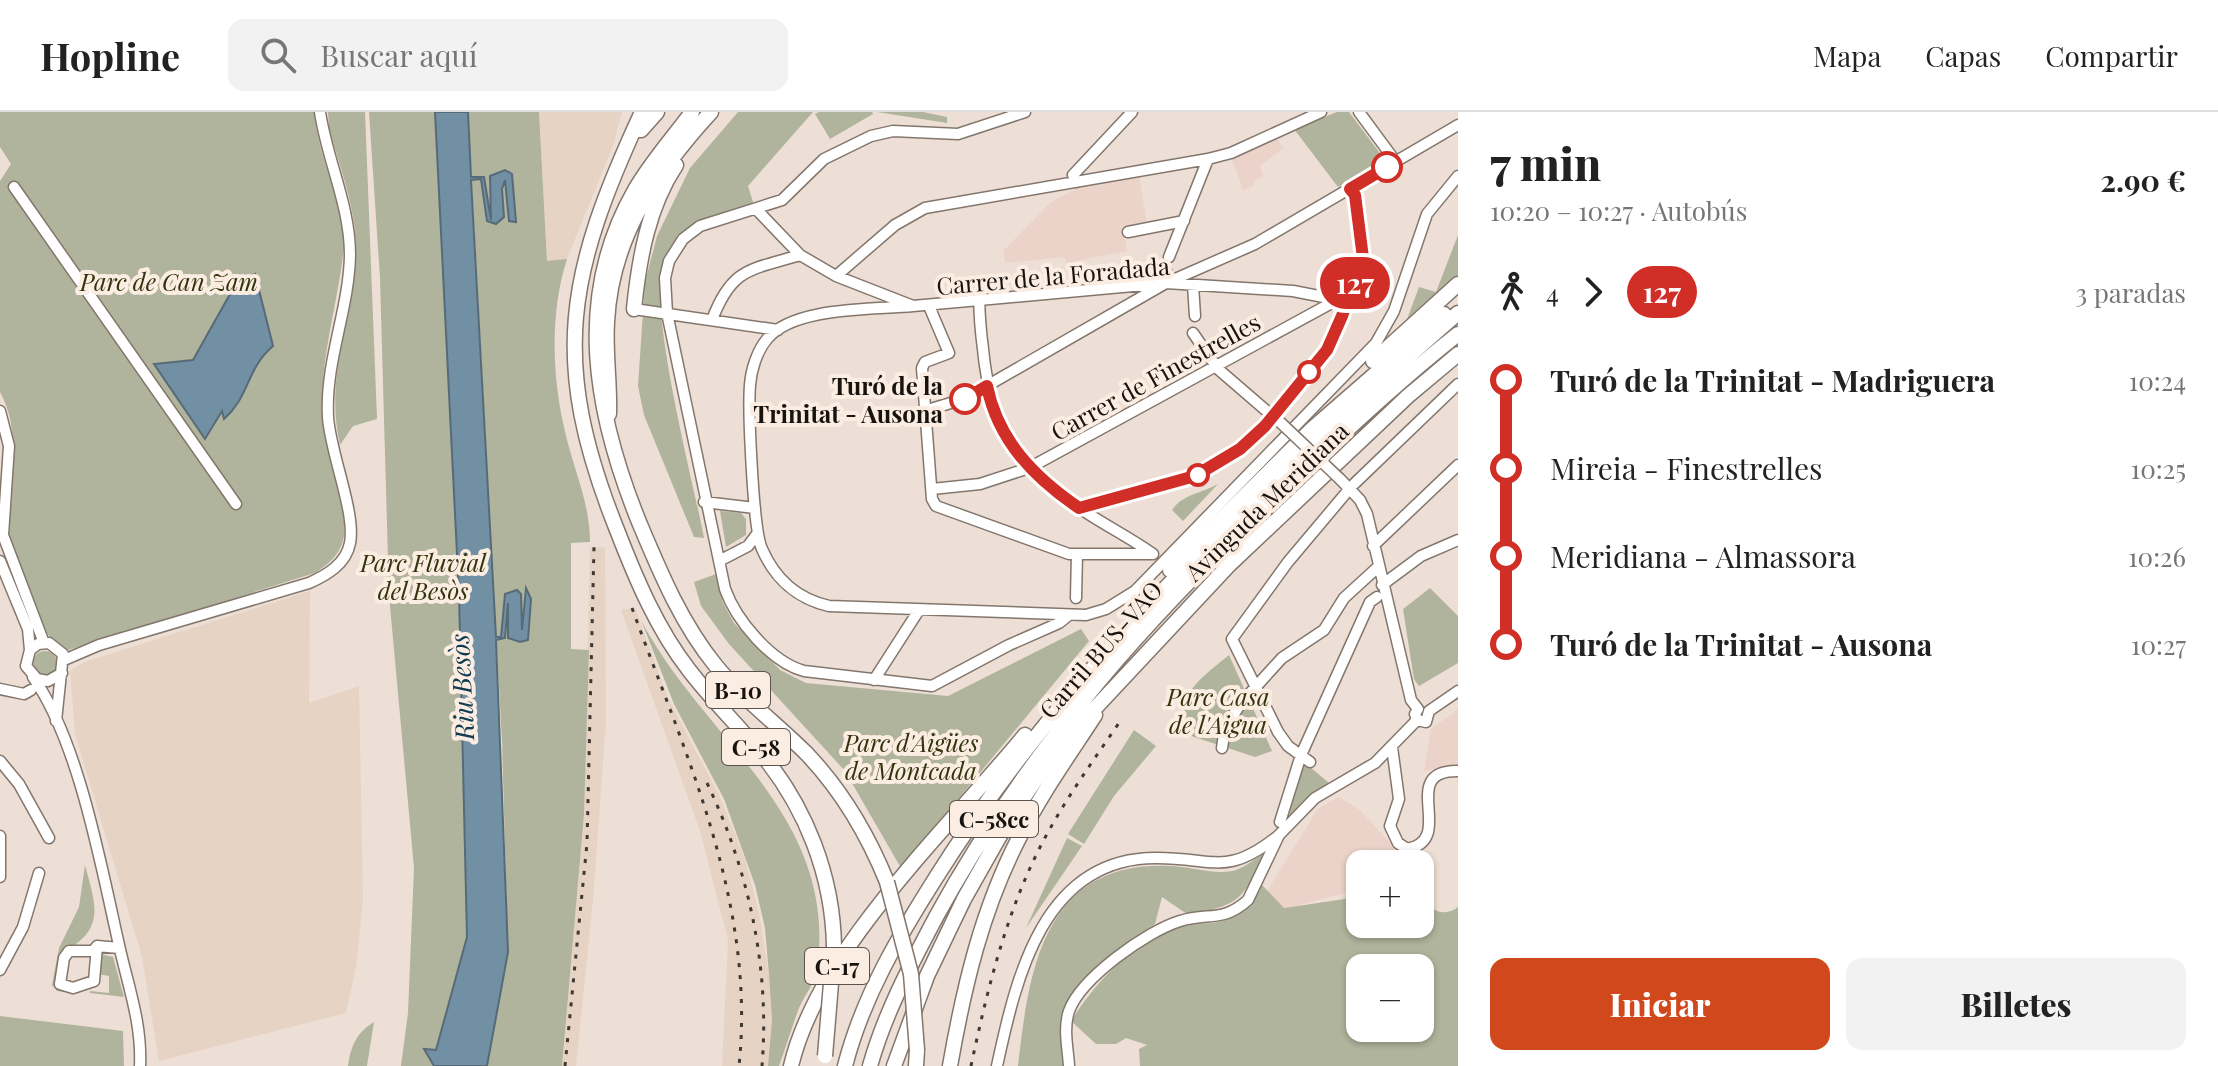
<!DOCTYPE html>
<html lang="es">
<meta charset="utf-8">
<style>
body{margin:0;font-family:"Playfair Display",serif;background:#f2f2f2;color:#222;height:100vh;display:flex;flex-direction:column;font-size:30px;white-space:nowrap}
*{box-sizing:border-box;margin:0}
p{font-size:26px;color:#767676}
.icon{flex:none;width:44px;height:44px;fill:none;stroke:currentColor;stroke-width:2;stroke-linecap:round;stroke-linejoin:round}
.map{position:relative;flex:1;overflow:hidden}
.side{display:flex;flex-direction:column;background:#fff;width:760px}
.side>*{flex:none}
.badge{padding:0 16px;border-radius:26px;font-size:28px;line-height:52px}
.controls{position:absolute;left:1346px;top:738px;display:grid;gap:16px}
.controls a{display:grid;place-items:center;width:88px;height:88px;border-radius:16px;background:#fff;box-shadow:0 2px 6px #0004;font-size:40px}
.map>.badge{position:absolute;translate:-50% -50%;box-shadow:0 0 0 4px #fff}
.legs{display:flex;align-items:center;gap:12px;height:88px;padding:0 32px;font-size:26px}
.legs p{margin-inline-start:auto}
.head{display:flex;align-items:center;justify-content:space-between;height:136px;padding:0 32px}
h1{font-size:44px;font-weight:800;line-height:60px}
.action{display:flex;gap:16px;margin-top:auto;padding:16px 32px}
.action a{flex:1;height:92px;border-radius:16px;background:#d0481c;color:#fff;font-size:32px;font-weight:800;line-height:92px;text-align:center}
.action a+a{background:#f2f2f2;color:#222}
ul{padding:0 32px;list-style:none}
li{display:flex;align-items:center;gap:28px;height:88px;font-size:30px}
li i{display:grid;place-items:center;width:12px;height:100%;margin:0 10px;background:currentColor}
li i::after{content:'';width:20px;height:20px;margin:-10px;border:6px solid;border-radius:50%;background:#fff}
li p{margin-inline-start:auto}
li:first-child i{background:linear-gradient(#0000 50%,currentColor 0)}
li:last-child i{background:linear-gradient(currentColor 50%,#0000 0)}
header{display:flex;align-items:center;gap:48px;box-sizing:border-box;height:112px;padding:0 40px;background:#fff;border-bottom:2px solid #e0e0e0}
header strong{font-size:38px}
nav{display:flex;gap:44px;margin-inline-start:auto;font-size:28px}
.search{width:560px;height:72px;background:#f2f2f2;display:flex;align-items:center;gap:20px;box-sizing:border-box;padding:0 28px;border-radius:16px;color:#767676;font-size:30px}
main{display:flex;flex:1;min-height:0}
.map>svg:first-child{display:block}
</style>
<header>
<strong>Hopline</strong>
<div class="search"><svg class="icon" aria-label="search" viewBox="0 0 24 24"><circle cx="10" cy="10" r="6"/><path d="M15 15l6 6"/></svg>Buscar aquí</div>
<nav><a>Mapa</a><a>Capas</a><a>Compartir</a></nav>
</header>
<main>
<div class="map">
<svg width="1458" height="954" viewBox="0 0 1458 954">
<rect width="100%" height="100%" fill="#eddfd5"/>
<path fill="#e7d3c3" d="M539 0H622L613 34 567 147 547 150Z
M605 435 606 610 593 788 576 954H562L584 702 590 436Z
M310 479 309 591 359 574 363 788 356 855 346 901 159 949 142 845 75 622 70 559 84 550Z
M635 496 667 584 720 685 745 747 759 801 769 863 772 908 768 954H722L728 828 700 719 621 498Z"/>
<path fill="#ebd3c9" d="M1277 27 1283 36 1260 54 1263 63 1254 69V74L1243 78 1231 45Z
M1139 64 1147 112 1124 117 1127 139 1066 151 1064 145 1005 151 1003 139 1051 90 1082 74Z
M1458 597V654L1424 659 1431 617Z
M1339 685 1360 698 1396 737 1374 752H1360V762L1356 765 1360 777 1284 797 1267 779 1318 697Z"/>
<path fill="#b0b49c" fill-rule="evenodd" d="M0 0H314C319 46 341 87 344 133 339 190 319 246 323 303 325 338 348 395 344 424 341 442 329 452 315 461L68 538C39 521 44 514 32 484 23 462 7 439 7 414 5 366 25 326 0 280V69L11 52 0 35Z
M328 0H365L377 307 353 314 340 333C323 257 357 207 356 136 356 95 339 54 329 15Z
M369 0H435L459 482 467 825 436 938 426 937 434 954H401L408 901 414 756 389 483 380 166Z
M468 0H539L547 149 567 147C550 199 552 263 564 315 572 354 590 389 590 430L571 431V537L589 538 584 702 562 954H487L508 840 502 630Z
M738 0H813L748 74 754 93C721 101 679 114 664 149 646 192 694 371 704 426L694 425 644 303 638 274 645 170 657 124 690 56Z
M819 0H872L873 2 830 27 815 2Z
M877 0H923L947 5V11Z
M1337 0H1349L1385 48 1338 75 1294 17Z
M1458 123V168L1406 210 1419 175 1436 180Z
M1218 372 1183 409 1172 398C1183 382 1200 382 1218 372Z
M720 399 741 401 746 407V423L726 435Z
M716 462 723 491 734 511 780 558 806 571 948 584 1081 517 1089 529 901 756 845 659 729 532 701 494 694 470Z
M1430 476 1458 504V551L1419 574 1414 567 1403 497Z
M641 508C703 628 839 702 817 858 815 871 804 884 799 896 792 915 786 935 779 954H768L772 908 769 863 765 816 755 773 724 687 674 592Z
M33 551a12 12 0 1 1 24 0a12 12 0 1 1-24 0Z
M1229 543 1272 639 1255 645 1179 620C1176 583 1203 564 1229 543Z
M1134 618 1156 634 1114 684 1084 732 1068 722Z
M1303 649 1329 671 1309 684 1289 704Z
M1067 726 1082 734 1026 816Z
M1268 739C1242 786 1242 794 1187 802L1162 785 1155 812 1085 865 1065 897 1064 954H1018C1029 857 1044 749 1169 754 1190 754 1216 764 1236 758 1247 754 1258 745 1268 739Z
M85 753C95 791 105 814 70 836L60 875 65 880 57 879 52 873 59 836 79 795Z
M1262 773 1284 796 1345 787 1360 780V812H1420V782C1429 797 1442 807 1458 795V954H1140L1139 937 1147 933 1126 926 1116 932H1096L1071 909C1092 876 1125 838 1161 822 1213 799 1222 830 1262 773ZM1360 856H1420V916H1360Z
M100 842 113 845 124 885 90 881V879L109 881V864L97 862Z
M0 904 123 919 124 954H0Z
M374 910 367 954H348C351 934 356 921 374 910Z"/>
<path fill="#7290a3" stroke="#576a77" stroke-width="2" d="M435 0H468L471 65H484L491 108 490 64 505 58 512 62 516 110 509 109 505 68 502 77 504 105 496 112 487 109 481 67 471 68 496 525H501L505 482 517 478 521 482 522 518 526 476 531 487 528 528 520 530 508 526V491L505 526 496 528 508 840 487 954H434L424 937 436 938 467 825 459 482Z
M255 162 273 234C246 257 250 284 224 307L222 299 205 327 154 252 193 248 234 175Z"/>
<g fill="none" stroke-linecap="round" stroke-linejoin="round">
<defs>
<path id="minor" d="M1025 0 958 22 893 19 871 24 824 47 782 88 700 114 683 127 669 149 665 166 667 201 725 477C736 508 771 550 804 559L932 574 1009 533 1059 511 1069 503
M1359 0 1396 50
M1076 70 1073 63 1132 0
M14 75 236 392
M757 98 800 143 836 164 913 194 1166 171 1293 179 1334 187
M1128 120 1184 109
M1169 145 1208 47
M1166 159 1167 161
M836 164 895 113 925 96 1208 47 1231 41 1321 0
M980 170C978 192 980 214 983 237 990 311 1013 350 1075 393 1100 411 1128 424 1153 442
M1193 173 1195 204
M913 194C874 198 794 194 767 227 757 239 751 258 750 273 748 298 753 418 762 437 775 467 798 487 829 494L1086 503 1106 497 1135 479 1376 231 1394 199 1427 102 1458 64
M929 194 949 241 925 250 922 256 932 387 936 394 1069 442H1152
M634 197 778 218
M712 208C732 155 751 158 800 143
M1193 221 1218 257 1276 307
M0 299 9 334 3 423 44 531
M924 299 964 287 1166 171 1255 132 1458 13
M1340 367 1360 388 1367 402 1411 588 1418 597
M1354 372 1458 272
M932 377 980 372 1029 356 1337 188
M704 390 755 396
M1079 396 1195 364 1227 346 1258 322 1331 233 1363 146 1355 83 1350 77
M1373 434 1458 353
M0 449 28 517 30 538
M719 449 748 434 757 422
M1382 473 1421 444 1458 428
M1076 486 1077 442
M64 548 99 533 309 471C327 463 346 452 350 431 356 401 330 340 328 305 325 249 349 198 350 143 350 93 327 48 320 0
M33 565C79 630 101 754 119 833 128 874 142 911 140 954
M874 568 919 498
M0 577 24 582 31 578
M1417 608 1426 610 1429 599 1458 579
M56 609 63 542 49 531 38 532 30 538 26 554 37 567 48 569 62 561
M1392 635 1399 687 1390 714 1398 731 1407 737C1458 728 1396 658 1458 659
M1222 636 1225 616 1241 591 1282 546 1324 518 1344 486 1379 454
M0 649 19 672 49 726
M1310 650 1288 634 1278 620 1232 527 1288 450 1346 381
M1280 710 1301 643 1370 490 1377 485
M0 724V765
M97 834 94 869 73 876 60 872 64 846 69 839H93L97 834 119 836
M0 858 23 815 39 761
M997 954C1016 866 1043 745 1157 746 1216 746 1226 765 1278 724
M1069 954C1068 936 1063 917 1069 899 1081 866 1147 819 1180 809 1209 800 1222 811 1248 788L1279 723 1315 686 1375 651 1417 608 1415 602 1418 597"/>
<path id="highway" d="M642 0C567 162 549 248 617 418 636 467 657 517 689 558 711 587 737 612 760 640 806 695 833 764 834 835
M692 0C673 26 651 50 635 78 573 186 595 301 639 410 660 460 681 511 716 554 743 587 777 612 807 642 842 679 868 723 887 770
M641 18 657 0
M634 197C639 147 648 95 676 53
M1373 249 1458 172
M609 302C610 271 605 240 607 210 611 126 656 60 711 0
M1170 458 1312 317 1444 202
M791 954C819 836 949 716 1025 623
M845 954C863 884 899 824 937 764 1074 547 1266 369 1458 201
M870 954C885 901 910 854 936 805 1028 636 1155 496 1295 366 1348 317 1401 267 1458 222
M894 954 927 864 964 787 1011 704 1056 638 1229 453 1408 284 1458 242
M916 954 917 938
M950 954C964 874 982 797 1020 724 1041 682 1069 643 1095 603"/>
</defs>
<use href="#minor" stroke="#83766c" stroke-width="13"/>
<use href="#highway" stroke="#83766c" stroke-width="17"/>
<use href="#minor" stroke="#fff" stroke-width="10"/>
<use href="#highway" stroke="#fff" stroke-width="14"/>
<path stroke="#3f3934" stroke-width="3" stroke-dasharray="4 8" stroke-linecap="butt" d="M632 496C686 645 756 791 739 954
M707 671C749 759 770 856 762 954
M565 954 587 731 594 434
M971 954C988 874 1008 793 1047 722 1069 682 1095 646 1121 608"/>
<defs>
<path id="minor-bridge" d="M1280 310 1340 367"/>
<path id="highway-bridge" d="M887 770 911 862 917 938
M825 944 834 835"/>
</defs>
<use href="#minor-bridge" stroke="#83766c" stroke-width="13" stroke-linecap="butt"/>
<use href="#highway-bridge" stroke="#83766c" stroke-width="17" stroke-linecap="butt"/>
<use href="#minor-bridge" stroke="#fff" stroke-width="10"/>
<use href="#highway-bridge" stroke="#fff" stroke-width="14"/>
</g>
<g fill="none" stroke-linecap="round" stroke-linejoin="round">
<defs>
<path id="line-1" d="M965 287 987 274C998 329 1035 366 1079 396L1195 364 1240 337 1265 314 1327 238 1342 204 1363 146 1355 83 1350 77 1387 55"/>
</defs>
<use href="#line-1" stroke="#fff" stroke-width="18"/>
<use href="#line-1" stroke="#d02e26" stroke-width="12"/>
</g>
<g fill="#fff" stroke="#d02e26" stroke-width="4">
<circle cx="1387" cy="55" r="14"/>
<circle cx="1309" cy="260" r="10"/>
<circle cx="965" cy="287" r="14"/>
<circle cx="1198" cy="363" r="10"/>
</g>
<g text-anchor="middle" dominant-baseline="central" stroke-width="8" stroke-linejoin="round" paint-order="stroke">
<g fill="#fbede2" stroke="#5b544e" stroke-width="2">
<rect x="706" y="560" width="64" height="36" rx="6"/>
<rect x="722" y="617" width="68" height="36" rx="6"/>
<rect x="950" y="689" width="88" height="36" rx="6"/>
<rect x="805" y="836" width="64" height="36" rx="6"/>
</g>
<g font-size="22" font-weight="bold" fill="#17130f">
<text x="738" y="578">B-10</text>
<text x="756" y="635">C-58</text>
<text x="994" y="707">C-58cc</text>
<text x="837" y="854">C-17</text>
</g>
<g font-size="24" fill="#17130f" stroke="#fbede2">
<text transform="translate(1053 163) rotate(-5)">Carrer de la Foradada</text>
<text transform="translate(1155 264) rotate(-29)">Carrer de Finestrelles</text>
<text transform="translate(1266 389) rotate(-44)">Avinguda Meridiana</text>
<text transform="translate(1100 537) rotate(-49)">Carril BUS-VAO</text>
</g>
<g font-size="24" font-style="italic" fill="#31340c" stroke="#fbede2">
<text x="169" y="169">Parc de Can Zam</text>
<text x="423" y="450">Parc Fluvial<tspan x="423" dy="28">del Besòs</tspan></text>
<text x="1218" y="584">Parc Casa<tspan x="1218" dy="28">de l'Aigua</tspan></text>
<text x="911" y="630">Parc d'Aigües<tspan x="911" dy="28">de Montcada</tspan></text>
</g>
<g font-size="24" font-weight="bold" fill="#17130f" stroke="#fbede2" text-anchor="end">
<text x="943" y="273">Turó de la<tspan x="943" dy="28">Trinitat - Ausona</tspan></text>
</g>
<g font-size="26" font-style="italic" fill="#103a50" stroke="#fbede2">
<text transform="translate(461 575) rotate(-93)">Riu Besòs</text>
</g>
</g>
</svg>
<div class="controls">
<a>+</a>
<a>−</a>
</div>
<b class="badge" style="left:1355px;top:171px;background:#d02e26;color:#fff">127</b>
</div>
<section class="side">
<div class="head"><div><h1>7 min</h1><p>10:20 – 10:27 · Autobús</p></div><b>2.90 €</b></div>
<div class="legs"><svg class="icon" aria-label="walk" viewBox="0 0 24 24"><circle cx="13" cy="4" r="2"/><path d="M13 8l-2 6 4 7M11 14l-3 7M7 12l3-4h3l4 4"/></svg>4<svg class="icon" aria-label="forward" viewBox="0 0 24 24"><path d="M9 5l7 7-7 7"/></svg><b class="badge" style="background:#d02e26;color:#fff">127</b><p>3 paradas</p></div>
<ul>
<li><i style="color:#d02e26"></i><b>Turó de la Trinitat - Madriguera</b><p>10:24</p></li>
<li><i style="color:#d02e26"></i><span>Mireia - Finestrelles</span><p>10:25</p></li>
<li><i style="color:#d02e26"></i><span>Meridiana - Almassora</span><p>10:26</p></li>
<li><i style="color:#d02e26"></i><b>Turó de la Trinitat - Ausona</b><p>10:27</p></li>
</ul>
<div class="action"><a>Iniciar</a><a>Billetes</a></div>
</section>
</main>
